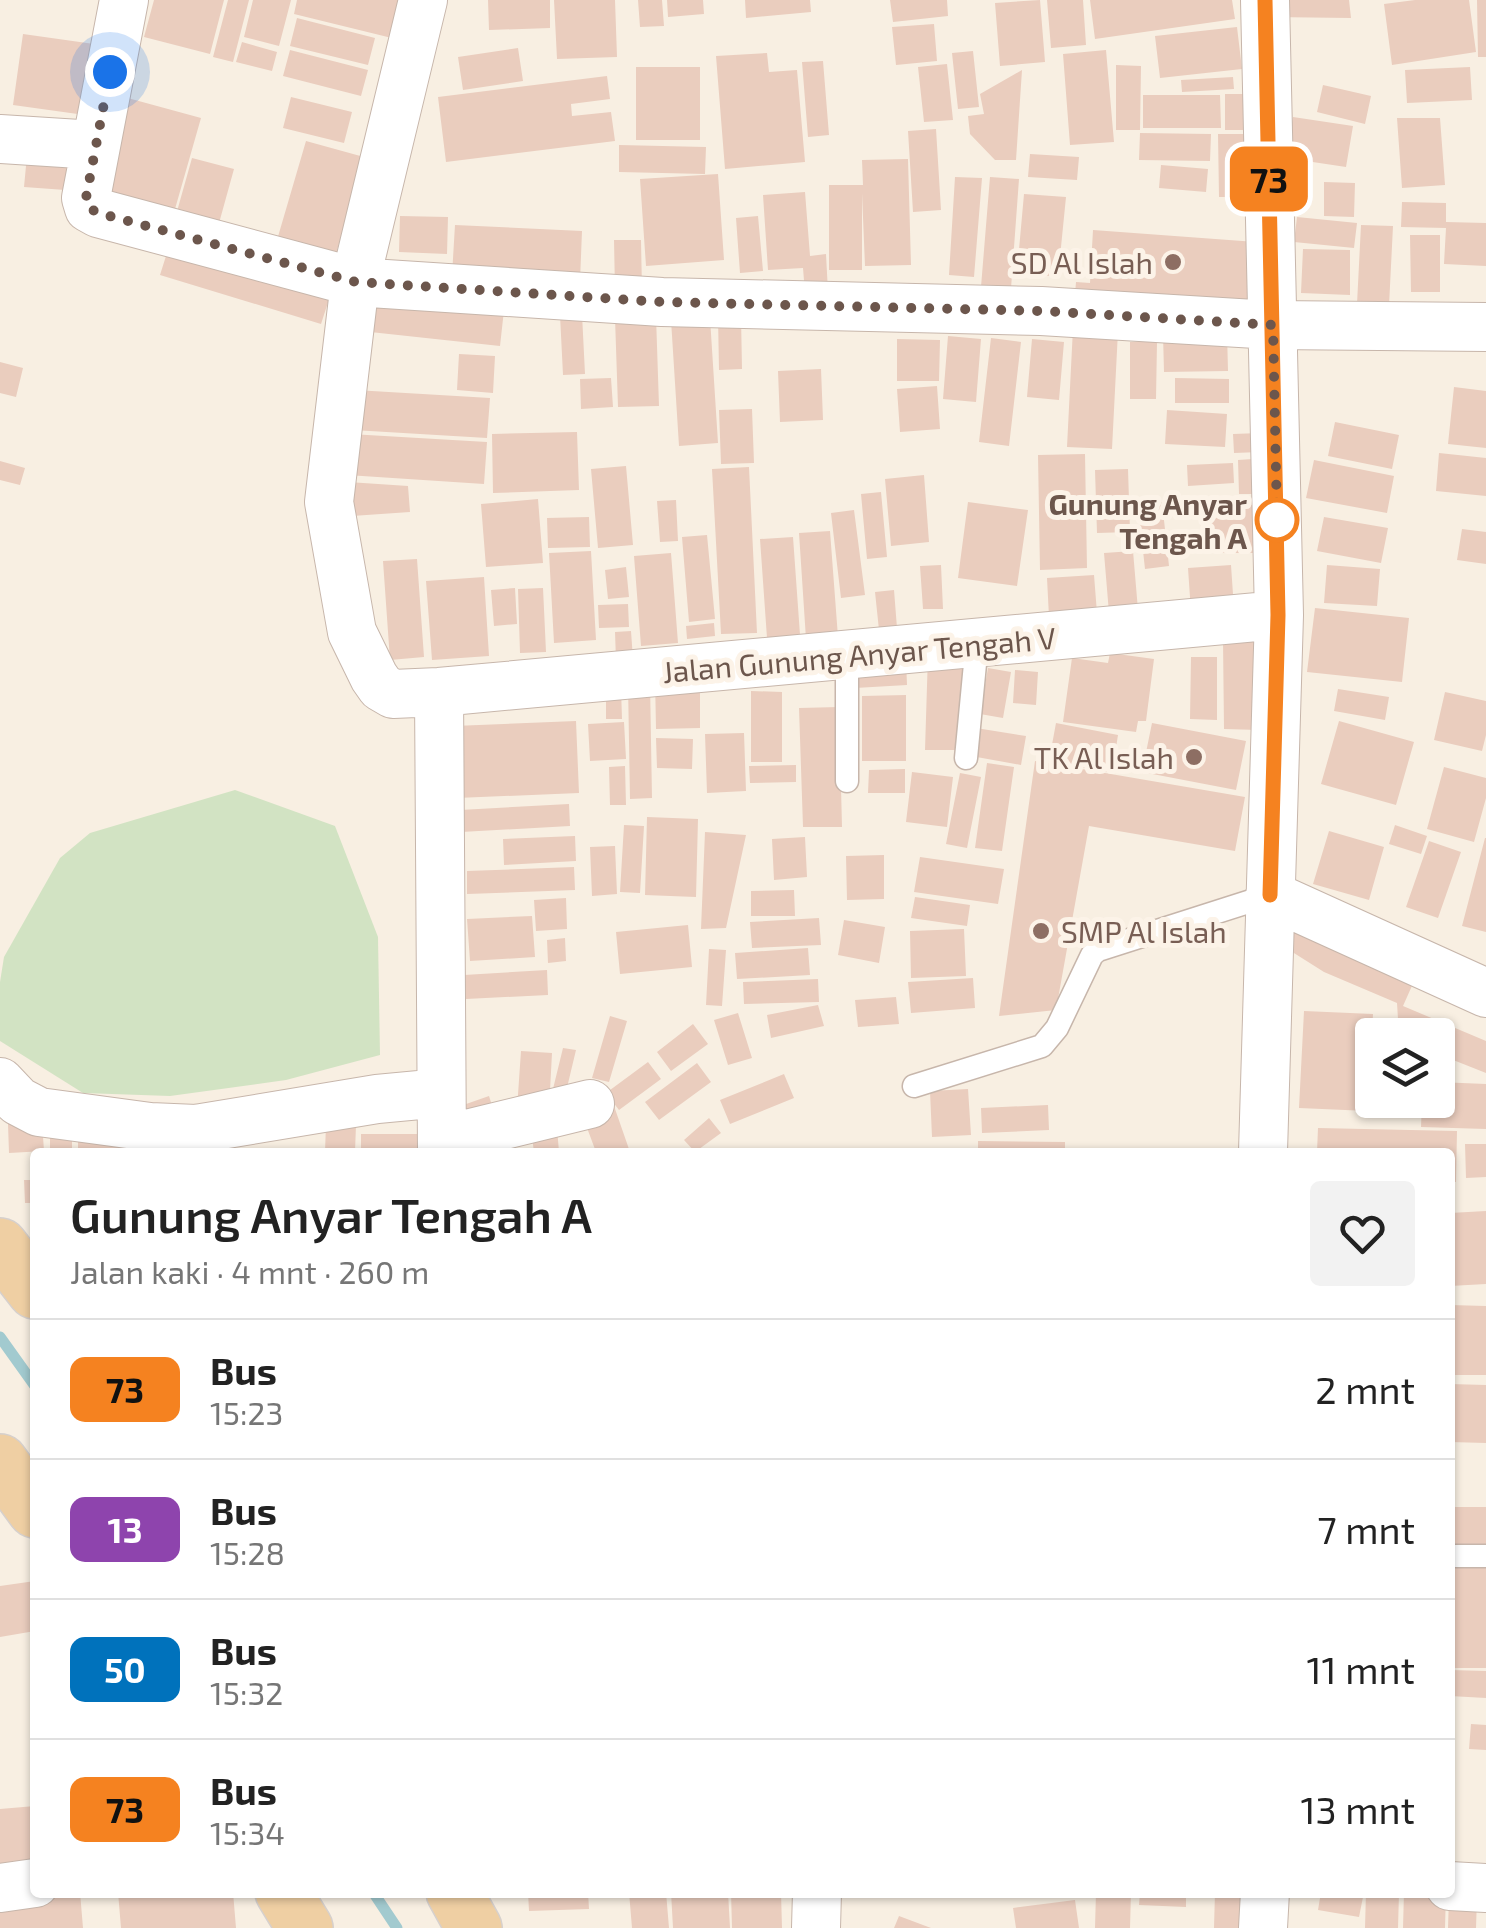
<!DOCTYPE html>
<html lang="id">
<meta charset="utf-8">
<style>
body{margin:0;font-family:"Exo 2",sans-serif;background:#f2f2f2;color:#222;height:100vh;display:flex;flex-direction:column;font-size:38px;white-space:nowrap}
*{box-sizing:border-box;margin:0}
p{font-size:32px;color:#767676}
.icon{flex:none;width:55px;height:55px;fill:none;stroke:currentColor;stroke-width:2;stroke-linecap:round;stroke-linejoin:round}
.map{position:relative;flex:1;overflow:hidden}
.sheet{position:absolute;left:30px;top:1148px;width:1425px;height:750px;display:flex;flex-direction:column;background:#fff;border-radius:10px;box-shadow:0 2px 8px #0004}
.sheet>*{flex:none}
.badge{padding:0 20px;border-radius:15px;font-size:35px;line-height:65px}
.buttons{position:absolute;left:1355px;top:1018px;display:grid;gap:20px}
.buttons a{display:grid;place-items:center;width:100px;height:100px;border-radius:10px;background:#fff;box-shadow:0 2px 8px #0004;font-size:50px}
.you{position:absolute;width:50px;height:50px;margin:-25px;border:8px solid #fff;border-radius:50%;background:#1a73e8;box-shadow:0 0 0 15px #1a73e833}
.map>.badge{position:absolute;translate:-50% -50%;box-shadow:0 0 0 5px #fff}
.round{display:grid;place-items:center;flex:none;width:105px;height:105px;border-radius:10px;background:#f2f2f2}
.overview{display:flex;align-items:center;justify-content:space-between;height:170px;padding:0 40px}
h1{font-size:48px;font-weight:600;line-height:75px}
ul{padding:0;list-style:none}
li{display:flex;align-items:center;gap:30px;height:140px;padding:0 40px;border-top:2px solid #e0e0e0}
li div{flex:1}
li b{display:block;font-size:38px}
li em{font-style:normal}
li .badge{min-width:110px;font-weight:700;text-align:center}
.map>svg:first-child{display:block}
</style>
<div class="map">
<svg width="1486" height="1928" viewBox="0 0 1486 1928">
<rect width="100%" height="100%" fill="#f8efe2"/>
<path fill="#d2e3c3" d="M235 790 335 826 378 937 380 1055 286 1080 170 1096 83 1093 0 1041V982L4 957 60 858 90 833Z"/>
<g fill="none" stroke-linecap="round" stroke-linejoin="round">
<path stroke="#a2cacf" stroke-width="11" d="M0 1337 35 1386
M373 1892 397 1928"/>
</g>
<path fill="#eacdbe" d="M154 0H224L210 54 144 37Z
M228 0H249L233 62 213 57Z
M253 0H291L279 46 244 37Z
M297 0H406L404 41 294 14Z
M488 0H550V28L489 30Z
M554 0H615L617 57 557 59Z
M638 0H662L664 26 640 27Z
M667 0H703L704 14 668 17Z
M745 0H810L811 12 746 18Z
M890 0H947L948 16 893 22Z
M1040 0 1045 62 1000 66 995 3Z
M1047 0H1083L1086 45 1051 48Z
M1090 0H1232L1235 19 1095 39Z
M1271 0H1349L1351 18 1271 17Z
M1415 0H1469L1476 52 1392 65 1384 4Z
M1477 0H1486V57H1478Z
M297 18 375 38 368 65 290 46Z
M934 24 937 61 896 65 892 27Z
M1237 27 1242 69 1160 78 1155 36Z
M23 34 101 45 92 116 13 105Z
M242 42 277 52 272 71 236 62Z
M518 48 523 81 463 90 458 57Z
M290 50 368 70 361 96 283 76Z
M1106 50 1114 142 1070 145 1063 54Z
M973 51 979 107 958 109 952 53Z
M767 53 769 72 797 70 805 162 725 169 716 56Z
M823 61 829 135 808 137 802 62Z
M947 64 953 120 924 122 918 67Z
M1116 65 1141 66 1140 130H1116Z
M636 67H700V140H636Z
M1470 67 1472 100 1407 103 1405 70Z
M1022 70 1016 160H995L970 134 968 116 984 114 980 94Z
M607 76 610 99 571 104 572 116 611 112 615 141 446 162 438 97Z
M1233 77 1234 89 1182 92 1181 80Z
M1323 85 1371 96 1365 124 1317 112Z
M1225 94H1249V130H1225Z
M1143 95H1220L1221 128H1143Z
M124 97 201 118 171 223 95 201Z
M291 97 352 112 344 143 283 128Z
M1293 117 1353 126 1346 167 1286 158Z
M1397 118H1440L1445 185 1402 188Z
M936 129 941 210 913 212 908 131Z
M1140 133 1211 134 1210 161 1139 160Z
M1218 134H1249V197H1219Z
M306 141 364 157 335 257 277 240Z
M28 145 83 150 79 191 24 187Z
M619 145 706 147 705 174 619 172Z
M1030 154 1079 157 1077 180 1028 177Z
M192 158 234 169 216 234 174 222Z
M908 159 911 265 865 266 862 193V270H829V185H863L862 160Z
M1161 165 1208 169 1206 192 1159 188Z
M718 174 724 260 646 266 640 179Z
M955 177 982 178 974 277 949 275Z
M990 177 1019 179 1010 302 980 299Z
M1324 182 1355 183 1354 217 1324 216Z
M805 192 810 256 826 254 828 292 805 293 803 268 768 270 763 195Z
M1024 194 1066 197 1058 277 1017 272Z
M1402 202 1446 203V222L1486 223V266L1444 264 1446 228 1401 227Z
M400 216 448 217 447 254 399 252Z
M758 216 763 271 740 273 736 218Z
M1297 217 1357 223 1354 248 1294 242Z
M455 225 582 231 580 281 452 275Z
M1361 225 1393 226 1389 306 1357 304Z
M1093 230 1256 242 1251 308 1074 306 1076 282 1090 283Z
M1410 235H1440V292H1411Z
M172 237 333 287 321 324 160 275Z
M614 240H641L642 290 615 291Z
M1303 249 1350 250V295L1301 293Z
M366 285 505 301 500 346 361 331Z
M582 314 585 374 563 375 560 315Z
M656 316 659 406 618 407 615 318Z
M718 316H741L742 369 719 370Z
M710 318 718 443 679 446 671 320Z
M1073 328 1118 331 1112 449 1067 447Z
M1227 332 1228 371 1164 372 1163 334Z
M948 336 981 339 976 402 943 399Z
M991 338 1021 342 1009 446 979 442Z
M897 339 940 340 939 381H897Z
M1032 339 1064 342 1059 400 1027 397Z
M1130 342H1157L1156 399H1130Z
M459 354 495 356 493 393 457 390Z
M0 362 23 368 16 397 0 393Z
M821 369 823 420 780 422 778 371Z
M611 378 613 407 581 409 580 379Z
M1175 378 1229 379V403H1175Z
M937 386 940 429 900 432 897 389Z
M1454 387 1486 391V448L1448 444Z
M355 390 490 398 487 438 353 430Z
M752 409 754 463 721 464 719 410Z
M1167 410 1227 414 1225 447 1165 444Z
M1335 422 1399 435 1392 469 1328 456Z
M577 432 579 490 493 493 492 434Z
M1260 433V452L1234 453 1233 434Z
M350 434 487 442 484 484 347 475Z
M1439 453 1486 458V496L1436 491Z
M1085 454 1087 568 1040 570 1038 455Z
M1253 459 1255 494H1239L1238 460Z
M1314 460 1394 476 1387 513 1306 498Z
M0 461 25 468 20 485 0 480Z
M1233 463 1234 483 1188 486 1187 465Z
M626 466 633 545 598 548 591 469Z
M749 467 757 633 721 634 712 469Z
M1128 469 1130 532 1097 533 1095 470Z
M924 475 929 542 891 546 885 479Z
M348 482 408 486 410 512 352 516Z
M881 492 887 557 867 559 861 494Z
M538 499 543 563 486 567 481 504Z
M676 500 678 541 660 542 657 501Z
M968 502 1028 510 1017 586 958 578Z
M1162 502 1169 566 1145 569 1138 505Z
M1202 504 1255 505 1254 553H1202Z
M854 510 865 595 841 598 831 513Z
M589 517 590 547 548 548 547 518Z
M1324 517 1388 528 1381 563 1317 551Z
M1462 529 1486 532V564L1457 560Z
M830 531 838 637 806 639 799 533Z
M707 535 715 619 689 622 682 537Z
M793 537 800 635 767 638 760 539Z
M591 551 596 640 554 643 549 553Z
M1133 551 1138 610 1109 613 1104 553Z
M671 553 678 643 641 646 634 556Z
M417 559 424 657 390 660 383 561Z
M941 565 943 609H923L920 566Z
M1231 565 1234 609 1191 612 1188 568Z
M1327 565 1380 569 1377 606 1324 603Z
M626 567 629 597 608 599 605 570Z
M1094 575 1097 613 1049 617 1047 578Z
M484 577 489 656 432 660 426 581Z
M515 588 517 624 494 626 491 590Z
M543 588 546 652 520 653 518 589Z
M894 590 897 628 879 630 875 592Z
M628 604 629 627 599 628 598 605Z
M1315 608 1409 618 1402 682 1307 672Z
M714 623 715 636 687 639 686 626Z
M631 631 633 659 616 660 615 632Z
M1223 640H1259V730L1224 729Z
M1110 653 1154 659 1146 721H1138L1136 732 1063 722 1072 658 1108 663Z
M928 654 965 655 962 750H925Z
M1191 657H1217V720L1190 719Z
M906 660 907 685 855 688 853 663Z
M988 668 1011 672 1003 718 980 714Z
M1015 670 1038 672 1036 705 1013 703Z
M655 678H700V728L656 729Z
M650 682 652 798 630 799 628 683Z
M606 688H621L622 719H606Z
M1338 689 1389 697 1385 720 1334 711Z
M751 691 782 692V762H751Z
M1445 692 1486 701V735L1482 751 1434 740Z
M906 695V761H862V696Z
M839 707 842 827H803L799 708Z
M576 721 579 793 457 798 454 726Z
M1339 721 1414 742 1396 805 1321 784Z
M624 722 626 759 590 761 588 724Z
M1056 723 1118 735 1112 773 1049 761Z
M1152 723 1246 741 1236 790 1142 772Z
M976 728 1026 736 1021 765 971 756Z
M744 733 746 791 707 793 705 734Z
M656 738 693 739 692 769 657 768Z
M1035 761 1245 797 1235 851 1089 826 1056 1010 999 1016Z
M987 763 1014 767 1002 851 975 848Z
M796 765V782L750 783 749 766Z
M625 766 626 805H610L609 767Z
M1444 767 1486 778V798L1474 842 1427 829Z
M905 769V793H868L869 770Z
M912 772 953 777 947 827 906 822Z
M960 773 981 777 967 848 946 844Z
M569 804 570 826 461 832 460 810Z
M647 817 698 819 696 897 645 895Z
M624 825 644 826 640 893 620 892Z
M1395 825 1427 836 1421 854 1389 844Z
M1329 831 1384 847 1369 900 1313 884Z
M705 832 746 835 726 928 701 929Z
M575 836 576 861 504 865 503 839Z
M805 837 807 877 774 880 772 839Z
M1485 838H1486V932L1462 926Z
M1429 841 1461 852 1438 918 1406 907Z
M615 846 617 894 592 896 590 847Z
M884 855V899L847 900 846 856Z
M920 857 1004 869 998 904 914 892Z
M574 867 575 890 467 894V871Z
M794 890 795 916H751V891Z
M915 897 970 905 967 926 911 918Z
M566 898 567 929 536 931 534 900Z
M1301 913 1419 970 1403 1006 1486 1041V1073L1438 1054V1035H1399L1397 1003 1324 972 1286 948Z
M532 916 535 957 470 961 467 919Z
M819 918 821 945 752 948 750 922Z
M844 920 885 927 879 963 838 955Z
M688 925 692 967 620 974 616 932Z
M964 929 966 976 911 978 910 931Z
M565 938 566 961 548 963 547 940Z
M808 948 810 975 737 979 735 953Z
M709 949 726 950 722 1006 706 1005Z
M547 970 548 995 466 999 464 975Z
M973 978 975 1008 911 1013 908 982Z
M818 979 819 1002 744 1004 743 982Z
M896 997 899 1024 858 1027 855 1000Z
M818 1005 824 1026 771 1038 767 1015Z
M1304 1011 1373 1014 1368 1111 1299 1108Z
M738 1013 752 1058 728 1065 714 1020Z
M610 1016 627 1021 609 1082 592 1078Z
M693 1024 708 1044 671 1071 657 1052Z
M563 1048 576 1050 565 1096 552 1093Z
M521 1051 552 1053 549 1110 517 1109Z
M648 1062 661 1079 619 1110 606 1093Z
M697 1063 711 1082 659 1120 645 1102Z
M784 1074 794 1098 730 1124 720 1100Z
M1438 1082 1486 1084V1129L1421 1127 1422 1100H1438Z
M968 1089 971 1135 932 1137 930 1091Z
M489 1096 495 1115 449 1110Z
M1048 1105 1049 1130 982 1133 981 1108Z
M614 1106 630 1152H596L583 1117Z
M709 1118 721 1133 695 1152 684 1140Z
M42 1122 44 1151 9 1153 8 1124Z
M326 1124 356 1125 355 1152H325Z
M557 1128 559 1152H534L531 1130Z
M1318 1128 1457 1131 1456 1182H1450V1152H1317Z
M50 1129H72V1152H50Z
M361 1134H427V1152H361Z
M124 1137 125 1152H78V1138Z
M978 1141 1065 1142V1152H978Z
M1465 1144H1486V1177L1466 1178Z
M24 1180H35V1203H25Z
M1486 1211V1284L1450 1286V1213Z
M1450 1305 1486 1306V1375H1450Z
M1450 1384 1486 1385V1443L1450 1442Z
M1450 1507H1486V1554H1450Z
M1450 1559 1486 1560V1668H1454L1455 1619 1450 1618Z
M35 1581V1631L0 1637V1586Z
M1450 1670 1486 1671V1698L1450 1696Z
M1471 1724 1486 1725V1750L1469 1749Z
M35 1806V1869L0 1872V1809Z
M35 1892H80L83 1928H0V1903Z
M118 1892H233L236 1928H121Z
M528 1892H588L589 1909 529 1911Z
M629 1892H666L669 1928H632Z
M671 1892H728L730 1928H673Z
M731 1892H781L782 1928H732Z
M1096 1892H1131L1130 1928H1095Z
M1140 1892H1186V1907L1139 1905Z
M1215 1892H1244L1243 1928H1214Z
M1321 1892H1364L1359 1917 1318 1910Z
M1366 1892 1399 1893 1398 1928H1365Z
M1404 1892H1446L1445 1928H1403Z
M1449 1897 1477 1898 1476 1928H1448Z
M1075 1900 1079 1928H1016L1013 1908Z
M899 1916 931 1928H894Z"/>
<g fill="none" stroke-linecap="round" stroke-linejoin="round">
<defs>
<path id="lane" d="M966 758 977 643
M847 781V655
M914 1086 1042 1046 1057 1028 1092 955 1098 950 1270 895
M1450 1556H1486"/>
<path id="street" d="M124 0 86 198 89 208 98 213 355 282 662 302 1041 311 1273 325 1486 327
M423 0 355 282 329 502 352 632 374 677 381 687 393 694 439 692 1279 615
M0 139 95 145
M439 692 442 1152
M1270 895 1486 993
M0 1082 18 1101 39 1112 150 1127 196 1129 377 1099 441 1093
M442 1140 590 1104
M1263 1152 1279 615 1265 0
M1450 1886 1486 1888
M0 1888 35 1883
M816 1928 817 1892
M1263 1928 1265 1892"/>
<path id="primary" d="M0 1246 35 1291
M0 1462 35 1510
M283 1892 305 1928
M454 1892 474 1928"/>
</defs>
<use href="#lane" stroke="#c7b6ab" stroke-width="25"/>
<use href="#street" stroke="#c7b6ab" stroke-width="50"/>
<use href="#primary" stroke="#d6d0cd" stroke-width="58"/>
<use href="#lane" stroke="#fff" stroke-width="22"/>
<use href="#street" stroke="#fff" stroke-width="48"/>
<use href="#primary" stroke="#efcfa3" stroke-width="55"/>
</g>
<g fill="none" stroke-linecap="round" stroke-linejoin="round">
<defs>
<path id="line" d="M1265 0 1278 615 1270 895"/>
</defs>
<use href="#line" stroke="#fff" stroke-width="22"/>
<use href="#line" stroke="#f58220" stroke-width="15"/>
<path stroke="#6c564c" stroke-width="10" stroke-dasharray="0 18" d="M110 72 86 198 89 208 98 213 356 282 662 302 1042 311 1273 325 1277 520"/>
</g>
<g fill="#8d6e63" stroke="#fcf3e8" stroke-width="4">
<circle cx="1173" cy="262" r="10"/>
<circle cx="1194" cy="757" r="10"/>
<circle cx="1041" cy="931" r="10"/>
</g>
<circle fill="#fff" stroke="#f58220" stroke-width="5" cx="1277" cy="520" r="20"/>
<g text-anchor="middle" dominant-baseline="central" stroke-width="10" stroke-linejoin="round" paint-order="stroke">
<g font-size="30" fill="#785e54" stroke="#fcf3e8" text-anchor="end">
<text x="1153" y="262">SD Al Islah</text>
<text x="1174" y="757">TK Al Islah</text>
<text x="1061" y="931" text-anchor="start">SMP Al Islah</text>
</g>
<g font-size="30" font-weight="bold" fill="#6c564c" stroke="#fcf3e8" text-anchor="end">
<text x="1247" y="503">Gunung Anyar<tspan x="1247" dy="34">Tengah A</tspan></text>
</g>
<g font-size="30" fill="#6c564c" stroke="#fcf3e8">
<text transform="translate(859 654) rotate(-5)">Jalan Gunung Anyar Tengah V</text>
</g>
</g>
</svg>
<div class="buttons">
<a><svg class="icon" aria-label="layers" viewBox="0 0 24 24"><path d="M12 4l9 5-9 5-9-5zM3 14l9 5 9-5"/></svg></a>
</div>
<div class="you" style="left:110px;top:72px"></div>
<b class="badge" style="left:1269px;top:179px;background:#f58220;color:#111">73</b>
<section class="sheet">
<div class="overview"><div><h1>Gunung Anyar Tengah A</h1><p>Jalan kaki · 4 mnt · 260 m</p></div><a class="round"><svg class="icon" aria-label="heart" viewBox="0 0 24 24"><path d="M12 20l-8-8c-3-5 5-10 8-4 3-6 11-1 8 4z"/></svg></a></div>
<ul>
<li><span class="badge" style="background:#f58220;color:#111">73</span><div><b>Bus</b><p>15:23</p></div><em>2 mnt</em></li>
<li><span class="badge" style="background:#8e44ad;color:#fff">13</span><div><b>Bus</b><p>15:28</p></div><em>7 mnt</em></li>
<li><span class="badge" style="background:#0072bc;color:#fff">50</span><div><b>Bus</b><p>15:32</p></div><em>11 mnt</em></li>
<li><span class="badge" style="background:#f58220;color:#111">73</span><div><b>Bus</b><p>15:34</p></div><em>13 mnt</em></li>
</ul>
</section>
</div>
